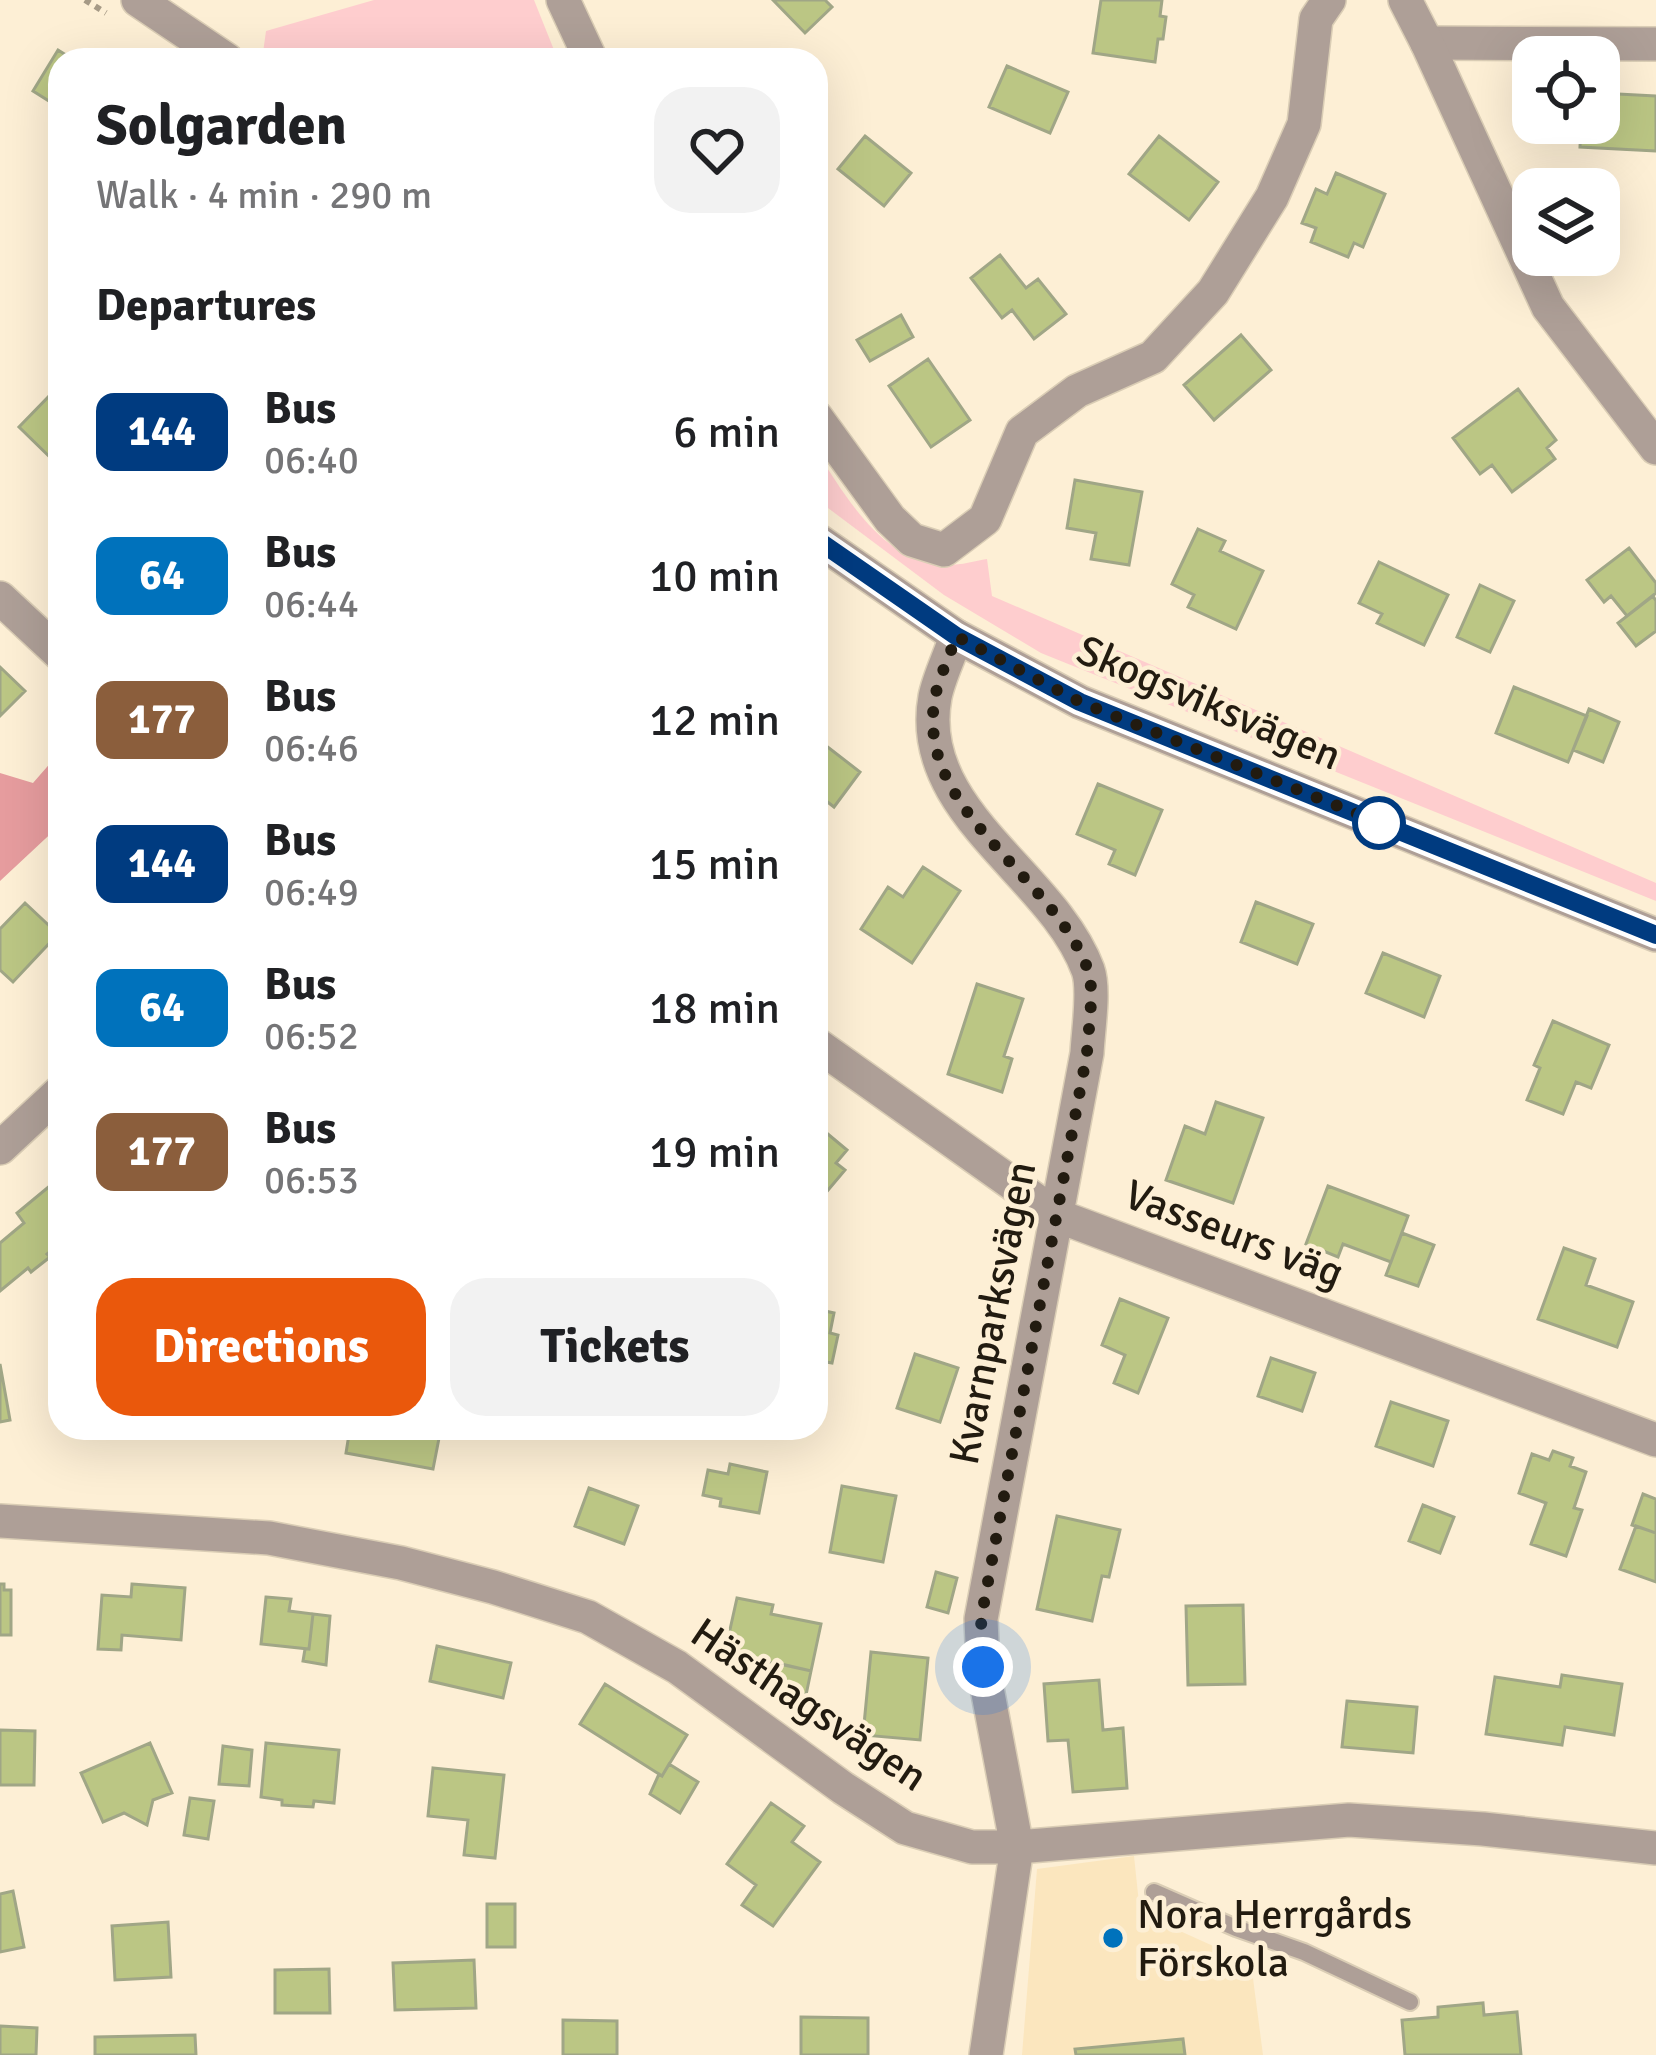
<!DOCTYPE html>
<meta charset="utf-8">
<style>
body{margin:0;font-family:Signika,sans-serif;background:#f2f2f2;color:#202124;height:100vh;display:flex;flex-direction:column;font-size:45px;white-space:nowrap}
*{box-sizing:border-box;margin:0}
p{font-size:39px;color:#757577}
.icon{flex:none;width:66px;height:66px;fill:none;stroke:currentColor;stroke-width:2;stroke-linecap:round;stroke-linejoin:round}
.map{position:relative;flex:1;overflow:hidden}
.panel{position:absolute;left:48px;top:48px;width:780px;height:1392px;display:flex;flex-direction:column;background:#fff;border-radius:36px;box-shadow:0 12px 48px #0002}
.panel>*{flex:none}
.badge{padding:0 24px;border-radius:18px;font-size:42px;line-height:78px}
.fabs{position:absolute;left:1512px;top:36px;display:grid;gap:24px}
.fabs a{display:grid;place-items:center;width:108px;height:108px;border-radius:24px;background:#fff;box-shadow:0 12px 48px #0002;font-size:60px}
.you{position:absolute;width:60px;height:60px;margin:-30px;border:9px solid #fff;border-radius:50%;background:#1a73e8;box-shadow:0 0 0 18px #1a73e833}
.map>.badge{position:absolute;translate:-50% -50%;box-shadow:0 0 0 6px #fff}
h2{padding:0 48px;font-size:45px;line-height:108px}
.round{display:grid;place-items:center;flex:none;width:126px;height:126px;border-radius:36px;background:#f2f2f2}
.summary{display:flex;align-items:center;justify-content:space-between;height:204px;padding:0 48px}
h1{font-size:57px;font-weight:800;line-height:90px}
.cta{display:flex;gap:24px;margin-top:auto;padding:24px 48px}
.cta a{flex:1;height:138px;border-radius:36px;background:#ea580c;color:#fff;font-size:48px;font-weight:800;line-height:138px;text-align:center}
.cta a+a{background:#f2f2f2;color:#202124}
ul{padding:0;list-style:none}
li{display:flex;align-items:center;gap:36px;height:144px;padding:0 48px}
li div{flex:1}
li b{display:block;font-size:45px}
li em{font-style:normal}
li .badge{min-width:132px;font-weight:700;text-align:center}
.map>svg:first-child{display:block}
</style>
<div class="map">
<svg width="1656" height="2055" viewBox="0 0 1656 2055">
<rect width="100%" height="100%" fill="#fdefd5"/>
<path fill="#fbe6be" d="M1134 1856 1140 1913 1251 1963 1263 2055H1022L1037 1869Z"/>
<path fill="#fecdce" d="M374 0H534L558 60H262L266 31Z
M816 451C848 499 883 564 949 565 961 565 975 561 987 559L992 596 1656 883V901L1041 653 944 595 816 499Z"/>
<path fill="#e69c9e" d="M60 752V825L0 881V773L33 783Z"/>
<path fill="#bbc684" stroke="#a0a686" stroke-width="3" d="M773 0H825L832 7 805 33Z
M1101 0H1162L1160 16 1166 17 1163 39H1158L1155 62 1093 53Z
M58 50 74 60H60V108L33 91Z
M1007 66 1068 92 1050 133 989 107Z
M1599 93 1656 96V151L1580 147 1581 123H1599Z
M865 136 911 173 884 206 838 169Z
M1159 136 1218 182 1189 220 1129 174Z
M1336 173 1385 194 1363 247 1354 243 1348 257 1311 242 1316 228 1302 223 1316 189 1327 194Z
M1000 255 1026 288 1038 279 1066 314 1034 339 1012 310 1002 318 971 278Z
M901 315 913 337 870 361 857 340Z
M1241 335 1271 370 1214 420 1184 385Z
M928 359 970 420 931 447 889 386Z
M56 389 60 393V467L19 427Z
M1518 389 1556 440 1547 448 1555 459 1512 492 1492 465 1480 474 1453 438Z
M1075 480 1142 492 1129 565 1091 559 1096 533 1067 528Z
M1198 529 1225 541 1220 551 1263 571 1236 629 1188 607 1194 595 1172 584Z
M1629 548 1656 583V593L1627 616 1611 596 1604 602 1587 580Z
M1379 562 1448 595 1424 645 1377 623 1382 614 1359 603Z
M1480 585 1514 601 1490 652 1457 637Z
M1653 596 1656 601V631L1636 646 1618 623Z
M0 667 25 691 0 716Z
M1514 687 1587 716 1568 762 1496 733Z
M1589 709 1619 722 1603 762 1573 750Z
M816 738 860 772 834 807 816 793Z
M1098 784 1162 810 1135 875 1109 864 1115 850 1077 834Z
M923 867 960 891 912 963 861 929 888 887 903 897Z
M1256 902 1313 924 1297 964 1241 942Z
M25 903 58 934 13 982 0 970V929Z
M1383 953 1440 976 1424 1017 1366 993Z
M977 984 1023 999 1004 1056 1012 1059 1002 1092 948 1074Z
M1553 1021 1609 1045 1591 1088 1576 1082 1563 1114 1527 1100 1540 1068 1534 1065Z
M1216 1102 1263 1118 1233 1203 1166 1180 1185 1126 1205 1134Z
M817 1125 847 1150 836 1163 845 1170 818 1202 816 1200Z
M57 1180 60 1184V1243L47 1254 50 1257 31 1272 28 1268 0 1291V1243L24 1223 17 1213Z
M1328 1186 1408 1216 1391 1262 1343 1244 1338 1257 1306 1244Z
M1402 1233 1434 1245 1418 1286 1386 1275Z
M1564 1248 1595 1259 1586 1285 1633 1302 1617 1347 1538 1319Z
M1120 1299 1168 1318 1138 1393 1114 1383 1125 1355 1102 1345Z
M816 1309 834 1313 830 1333 838 1335 832 1363 826 1362 821 1386 816 1384Z
M915 1354 958 1368 940 1422 897 1408Z
M1271 1358 1315 1373 1302 1411 1258 1396Z
M0 1364 10 1420 0 1422Z
M1391 1402 1448 1421 1433 1466 1376 1446Z
M350 1428H441L433 1469 346 1453Z
M1553 1451 1573 1458 1570 1466 1586 1472 1574 1508 1582 1510 1566 1556 1531 1544 1546 1503 1519 1493 1532 1454 1549 1460Z
M730 1464 767 1472 759 1513 720 1506 721 1499 703 1495 708 1470 728 1474Z
M842 1486 896 1496 883 1562 830 1552Z
M589 1488 638 1506 624 1544 575 1526Z
M1643 1494 1656 1499V1533L1632 1525Z
M1423 1505 1454 1517 1440 1553 1409 1541Z
M1057 1516 1120 1530 1109 1577 1102 1576 1092 1621 1037 1609Z
M1636 1526 1656 1533V1582L1620 1569Z
M936 1572 957 1578 948 1613 927 1607Z
M0 1584H4V1590H11V1635H0Z
M132 1584 185 1588 181 1640 122 1635 121 1650 98 1649 102 1595 131 1597Z
M266 1597 291 1599 289 1611 313 1614 309 1649 261 1644Z
M737 1598 773 1605 771 1614 821 1624 811 1671 725 1652Z
M1243 1605 1245 1684 1188 1685 1186 1606Z
M313 1614 330 1616 326 1665 303 1661 305 1649H309Z
M437 1646 511 1663 503 1698 430 1681Z
M871 1652 928 1658 920 1740 863 1735Z
M777 1663 811 1671 806 1695 772 1688Z
M1562 1675 1622 1684 1614 1735 1565 1727 1562 1745 1486 1734 1495 1677 1560 1687Z
M1099 1680 1103 1730 1123 1728 1127 1788 1073 1792 1068 1740 1048 1741 1044 1684Z
M605 1684 687 1735 662 1776 580 1724Z
M1347 1701 1417 1707 1413 1753 1342 1747Z
M0 1730 35 1731 34 1785H0Z
M150 1743 172 1793 153 1800 147 1825 124 1813 103 1822 81 1773Z
M266 1743 339 1750 334 1803 314 1801 313 1807 282 1805V1800L261 1797Z
M223 1746 252 1750 249 1786 219 1784Z
M669 1764 698 1782 680 1813 650 1794 659 1774 662 1776Z
M433 1768 504 1775 495 1858 464 1855 468 1820 428 1816Z
M190 1798 214 1801 208 1839 184 1835Z
M771 1803 804 1826 792 1842 820 1862 773 1926 742 1905 756 1885 727 1864Z
M13 1891 24 1947 0 1952V1894Z
M487 1904H515V1947H487Z
M168 1922 171 1977 115 1980 112 1926Z
M474 1960 476 2008 395 2010 393 1963Z
M329 1969 330 2013H275V1970Z
M1483 2003 1484 2015 1517 2012 1521 2055H1405L1402 2020 1438 2017V2007Z
M801 2017 868 2018V2055H801Z
M563 2020 617 2021V2055H563Z
M0 2026 37 2028 36 2055H0Z
M195 2035 196 2055H95V2037Z
M1183 2039 1185 2055H1076L1075 2049Z"/>
<g fill="none" stroke-linecap="round" stroke-linejoin="round">
<defs>
<path id="service" d="M1154 1892 1236 1928 1304 1952 1410 2002"/>
<path id="minor" d="M563 0 591 60
M1427 43 1656 44
M816 417 890 519 912 540 944 550 985 519 1022 432 1077 391 1153 357 1213 292 1272 197 1304 124 1316 19 1329 0
M0 598 60 654
M956 636C950 656 939 677 935 697 914 812 1053 874 1088 970 1095 990 1088 1031 1087 1053L981 1619 983 1667 1017 1847 986 2055
M816 1044 1058 1216 1656 1440
M0 1148 60 1092
M0 1521 269 1538 401 1563 493 1587 588 1617 677 1667 843 1788 905 1828 972 1847H1017L1349 1820 1483 1829 1656 1848"/>
<path id="tertiary" d="M138 0 227 60
M1405 0 1427 43 1548 307 1656 448
M816 539 956 636 1080 702 1656 935"/>
</defs>
<use href="#service" stroke="#dacdb5" stroke-width="20"/>
<use href="#minor" stroke="#dacdb5" stroke-width="36"/>
<use href="#tertiary" stroke="#dacdb5" stroke-width="36"/>
<path stroke="#a69a86" stroke-width="6" stroke-dasharray="6 6" stroke-linecap="butt" d="M85 0 106 13"/>
<use href="#service" stroke="#ae9f97" stroke-width="16"/>
<use href="#minor" stroke="#ae9f97" stroke-width="33"/>
<use href="#tertiary" stroke="#ae9f97" stroke-width="33"/>
</g>
<g fill="none" stroke-linecap="round" stroke-linejoin="round">
<defs>
<path id="line" d="M816 539 956 636 1080 702 1656 935"/>
</defs>
<use href="#line" stroke="#fff" stroke-width="27"/>
<use href="#line" stroke="#003b80" stroke-width="18"/>
<path stroke="#221b10" stroke-width="12" stroke-dasharray="0 21.6" d="M983 1667 981 1619 1087 1053C1088 1031 1095 990 1088 970 1053 874 914 812 935 697 939 677 950 656 956 636L1080 702 1390 827 1379 823"/>
</g>
<circle fill="#fff" stroke="#003b80" stroke-width="6" cx="1379" cy="823" r="24"/>
<circle fill="#0072bc" stroke="#fdefd5" stroke-width="4.5" cx="1113" cy="1938" r="12"/>
<g text-anchor="middle" dominant-baseline="central" stroke-width="9" stroke-linejoin="round" paint-order="stroke">
<g font-size="42" fill="#221b10" stroke="#fdefd5">
<text transform="translate(1209 703) rotate(23)">Skogsviksvägen</text>
<text transform="translate(1234 1234) rotate(21)">Vasseurs väg</text>
<text transform="translate(993 1313) rotate(-79)">Kvarnparksvägen</text>
<text transform="translate(809 1705) rotate(34)">Hästhagsvägen</text>
</g>
<g font-size="42" fill="#221b10" stroke="#fdefd5" text-anchor="start">
<text x="1137" y="1914">Nora Herrgårds<tspan x="1137" dy="48">Förskola</tspan></text>
</g>
</g>
</svg>
<div class="fabs">
<a><svg class="icon" aria-label="locate" viewBox="0 0 24 24"><circle cx="12" cy="12" r="6"/><path d="M12 2v4M12 18v4M2 12h4M18 12h4"/></svg></a>
<a><svg class="icon" aria-label="layers" viewBox="0 0 24 24"><path d="M12 4l9 5-9 5-9-5zM3 14l9 5 9-5"/></svg></a>
</div>
<div class="you" style="left:983px;top:1667px"></div>
<section class="panel">
<div class="summary"><div><h1>Solgarden</h1><p>Walk · 4 min · 290 m</p></div><a class="round"><svg class="icon" aria-label="heart" viewBox="0 0 24 24"><path d="M12 20l-8-8c-3-5 5-10 8-4 3-6 11-1 8 4z"/></svg></a></div>
<h2>Departures</h2>
<ul>
<li><span class="badge" style="background:#003b80;color:#fff">144</span><div><b>Bus</b><p>06:40</p></div><em>6 min</em></li>
<li><span class="badge" style="background:#0072bc;color:#fff">64</span><div><b>Bus</b><p>06:44</p></div><em>10 min</em></li>
<li><span class="badge" style="background:#8b5e3c;color:#fff">177</span><div><b>Bus</b><p>06:46</p></div><em>12 min</em></li>
<li><span class="badge" style="background:#003b80;color:#fff">144</span><div><b>Bus</b><p>06:49</p></div><em>15 min</em></li>
<li><span class="badge" style="background:#0072bc;color:#fff">64</span><div><b>Bus</b><p>06:52</p></div><em>18 min</em></li>
<li><span class="badge" style="background:#8b5e3c;color:#fff">177</span><div><b>Bus</b><p>06:53</p></div><em>19 min</em></li>
</ul>
<div class="cta"><a>Directions</a><a>Tickets</a></div>
</section>
</div>
